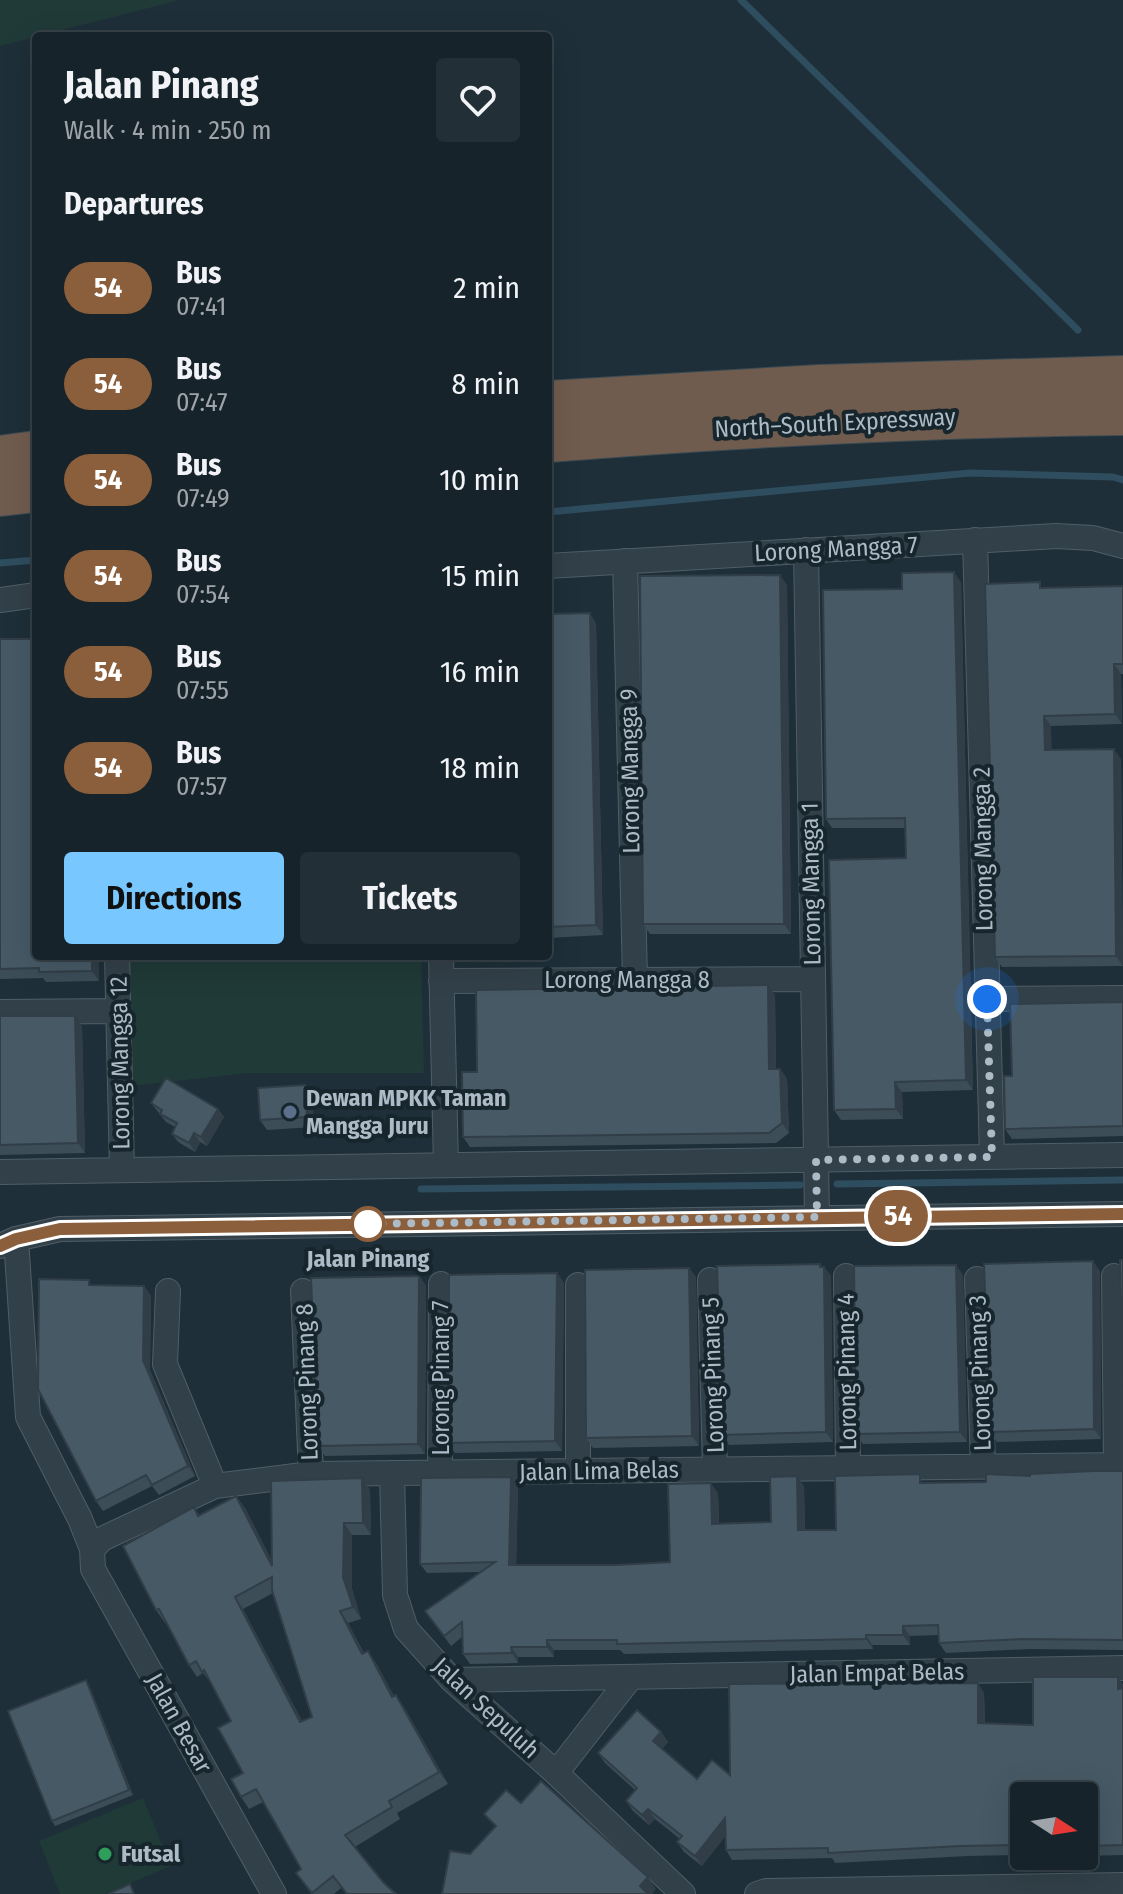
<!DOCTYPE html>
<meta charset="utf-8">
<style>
body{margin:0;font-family:"Fira Sans Condensed",sans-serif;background:#232f37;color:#f1f3f6;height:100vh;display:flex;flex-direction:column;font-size:30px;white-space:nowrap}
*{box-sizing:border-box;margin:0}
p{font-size:26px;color:#9ea4a9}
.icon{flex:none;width:44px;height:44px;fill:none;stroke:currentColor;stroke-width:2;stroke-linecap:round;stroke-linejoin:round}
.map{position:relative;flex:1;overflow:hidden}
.details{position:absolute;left:32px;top:32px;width:520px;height:928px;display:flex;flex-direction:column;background:#16232b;border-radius:8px;box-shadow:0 8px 32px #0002,0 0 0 2px #354047}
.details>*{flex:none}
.badge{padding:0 16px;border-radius:26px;font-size:28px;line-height:52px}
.needle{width:52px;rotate:102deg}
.fabs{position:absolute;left:1010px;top:1782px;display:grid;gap:16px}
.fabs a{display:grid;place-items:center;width:88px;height:88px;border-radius:8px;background:#16232b;box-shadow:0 8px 32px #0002,0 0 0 2px #354047;font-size:40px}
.you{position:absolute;width:40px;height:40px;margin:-20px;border:6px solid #fff;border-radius:50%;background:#1a73e8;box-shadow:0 0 0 12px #1a73e833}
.map>.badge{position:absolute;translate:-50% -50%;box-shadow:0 0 0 4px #fff}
h2{padding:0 32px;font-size:30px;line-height:72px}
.round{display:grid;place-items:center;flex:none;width:84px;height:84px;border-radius:8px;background:#232f37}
.headline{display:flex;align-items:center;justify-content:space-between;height:136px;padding:0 32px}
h1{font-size:38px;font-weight:700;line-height:60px}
.primary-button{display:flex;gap:16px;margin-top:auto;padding:16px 32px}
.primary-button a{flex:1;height:92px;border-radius:8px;background:#78c8ff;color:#111;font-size:32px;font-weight:700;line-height:92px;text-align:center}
.primary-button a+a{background:#232f37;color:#f1f3f6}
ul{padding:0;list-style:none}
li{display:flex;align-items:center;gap:24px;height:96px;padding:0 32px}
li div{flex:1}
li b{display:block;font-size:30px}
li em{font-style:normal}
li .badge{min-width:88px;font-weight:700;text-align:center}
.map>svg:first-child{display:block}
</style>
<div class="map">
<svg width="1123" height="1894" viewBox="0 0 1123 1894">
<rect width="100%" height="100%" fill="#1e2f39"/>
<path fill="#203a37" d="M0 0H180L0 46Z
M128 956H421L424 1073H247L132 1086Z
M143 1798 171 1866 104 1894H60L39 1841Z"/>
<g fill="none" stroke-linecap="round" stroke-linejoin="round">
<path stroke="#2e4d5f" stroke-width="7" d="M741 0 1078 330
M548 512 970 473 1113 477 1123 480
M0 563 36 560
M837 1184 1123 1180
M421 1189 800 1185"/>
<defs>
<path id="street" d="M975 540 992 1157
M806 550 817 1217
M625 561 635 980
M548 566 1056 536 1093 538 1123 546
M0 600 36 595
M117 956 122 1170
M441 956 446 1165
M441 981 813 979
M987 999 1123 998
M0 1012 118 1011
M0 1172 1123 1155
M16 1239 28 1417 80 1519 92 1549 93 1569 274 1894
M0 1246 16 1239 60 1229 1123 1214
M846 1276 848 1468
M1114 1276 1116 1465
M977 1279 983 1466
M710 1280 715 1469
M168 1291 165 1364 215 1486
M303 1291 311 1474
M578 1471V1285
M440 1472 441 1284
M392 1473 395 1595 406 1629 452 1680 556 1773 683 1894
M92 1549 102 1539 215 1486 311 1474 1123 1465
M452 1680 1123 1668
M556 1773 631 1677
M757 1894 766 1891 1123 1885"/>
<path id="highway" d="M548 403 820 387 1123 378
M548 440C739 425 931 415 1123 413
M0 458 36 453
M0 494 36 490"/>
</defs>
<use href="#street" stroke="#4f5e67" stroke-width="26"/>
<use href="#highway" stroke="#3c4b53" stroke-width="46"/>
<use href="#street" stroke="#324049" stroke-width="24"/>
<use href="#highway" stroke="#705c4e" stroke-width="44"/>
</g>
<path fill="#3c4d57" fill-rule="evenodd" d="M961 582 973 1090 902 1092 903 1119 841 1120 834 1110 906 858 905 828H832L826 819 902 589Z
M787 585 791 934H650L643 924Z
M1123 586V674H1121L1122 724 1051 726V750L1121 759 1123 966 1002 967 995 957 1044 588Z
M548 614 596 623 603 935 548 938Z
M0 639 36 956H99V981L46 982 43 978 0 979Z
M775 995 776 1069H780L787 1079 789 1133 776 1143 470 1147 463 1137 477 1072Z
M1123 1002V1136L1012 1139 1005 1129 1012 1076Z
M0 1016 82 1026 85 1153 0 1155Z
M312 1095 314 1127 267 1130 260 1120Z
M151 1103 218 1109 224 1117 207 1146 200 1142 195 1152 178 1142 172 1134 175 1127 166 1122Z
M820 1264 822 1267H824L831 1276 833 1442 729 1445 722 1435Z
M689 1268 696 1277 699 1446 593 1448 586 1438Z
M1100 1271 1101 1439 997 1442 990 1432Z
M557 1273 564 1283 562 1451 455 1453 448 1443Z
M963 1275 967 1442 863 1444 856 1434Z
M419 1276 426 1286 425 1454 325 1456 318 1446Z
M93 1285 144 1286 151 1296 150 1370 195 1476 159 1495 152 1486 103 1511 96 1501Z
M1123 1471V1650L1029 1649 946 1653 939 1643V1635L910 1636V1645H872L873 1649 624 1654 620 1650H554V1657H518V1663L470 1664 463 1654 462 1637 451 1646 425 1611 480 1572 427 1573 420 1564 518 1487 516 1565H616L670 1562 718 1493 719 1523 771 1522 804 1486 805 1530H836L926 1483 986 1482 1030 1476Z
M362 1478 370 1490 371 1535H352V1589L361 1619 348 1623 364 1653 376 1663 394 1696 404 1707 448 1784 397 1813 400 1819 355 1847 383 1882 396 1894H346L341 1888 334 1894H311L296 1873 301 1869 263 1802 249 1809 241 1797 243 1773 231 1721 211 1683 203 1673 197 1677 189 1665 166 1622 165 1623 156 1610 194 1507 199 1515 236 1496 245 1508 272 1561ZM273 1593 312 1717 302 1721 243 1609Z
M1118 1677 1123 1685V1855L1042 1857 1041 1856H1084V1796H1024V1855L968 1856 835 1863 832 1858 732 1860 726 1850 725 1836 702 1866 684 1852 677 1842 680 1839 655 1819 649 1825 633 1811 626 1801 635 1790 605 1763 598 1753 661 1732 668 1742 662 1749 697 1779 730 1775 984 1693 985 1723 1033 1725Z
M86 1680 89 1685 133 1795 55 1826 52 1821Z"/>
<path fill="#313e47" d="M954 572 961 582 973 1090 966 1080Z
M780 575 787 585 791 934 784 924Z
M590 613 596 623 603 935 596 925Z
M1114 664 1121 674 1122 724 1115 714Z
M1044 716 1051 726 1052 760 1045 750Z
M1114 749 1121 759 1123 966 1116 956Z
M92 956H99V981L92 971Z
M768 985 775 995 776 1079 769 1069Z
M75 1016 82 1026 85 1153 78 1143Z
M780 1069 787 1079 789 1133 782 1123Z
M895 1082 902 1092 903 1119 896 1109Z
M305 1085 312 1095 314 1127 307 1117Z
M218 1109 224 1117 207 1146 201 1137Z
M194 1133 200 1142 195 1152 189 1143Z
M1093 1261 1100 1271 1101 1439 1094 1429Z
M820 1264 824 1269V1267L831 1276 833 1442 826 1432Z
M956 1265 963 1275 967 1442 960 1432Z
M689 1268 696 1277 699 1446 692 1436Z
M557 1273 564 1283 562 1451 555 1441Z
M419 1276 426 1286 425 1454 418 1444Z
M144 1286 151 1296 150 1370 195 1476 188 1466 143 1360Z
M797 1476 804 1486 805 1540 798 1530Z
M511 1477 518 1487 516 1575 509 1565Z
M362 1478 370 1490 371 1535 363 1523Z
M711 1483 718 1493 719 1533 712 1524Z
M236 1496 245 1508 281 1578 272 1566Z
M344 1523 352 1535V1589L361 1619 353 1607 343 1577Z
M235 1597 243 1609 309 1734 300 1722Z
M340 1611 348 1623 370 1666 362 1654Z
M903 1626 910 1636V1645L903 1635Z
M866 1635 872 1645 873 1649 866 1639Z
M547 1640 554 1650V1657L547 1647Z
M511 1647 518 1657V1663L512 1653Z
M368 1651 376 1663 401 1709 392 1697Z
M1118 1677 1123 1685V1696L1118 1689Z
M86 1680 89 1685 133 1795 129 1790Z
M978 1683 984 1693 985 1733 978 1723Z
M396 1695 404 1707 448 1784 439 1772Z
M661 1732 668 1742 660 1751 653 1741Z
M648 1809 655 1819 649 1825 642 1815Z
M725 1818 732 1828 702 1866 695 1856Z
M648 1877 656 1889 652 1894H645L640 1886Z"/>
<path fill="#465965" stroke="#313e47" stroke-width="2" fill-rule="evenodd" d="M954 572 966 1080 895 1082 896 1109 834 1110 829 860 906 858 905 818 826 819 823 590 902 589V573Z
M780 575 784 924H643L640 576Z
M1040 582V588L1123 586V664H1114L1115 714 1044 716 1045 750 1114 749 1116 956 995 957 985 584Z
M590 613 596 925 548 927V614Z
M0 639H36V956H92V971L39 972V968L0 969Z
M768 985 769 1069H780L782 1123 769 1133 463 1137 462 1072H477L476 990Z
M1123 1002V1126L1005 1129 1004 1076H1012L1010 1004Z
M0 1016H75L78 1143 0 1145Z
M166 1078 218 1109 201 1137 194 1133 189 1143 172 1134 177 1123 160 1114 162 1110 151 1103Z
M305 1085 307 1117 260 1120 258 1088Z
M1120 1260H1123V1389Z
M1093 1261 1094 1429 990 1432 984 1264Z
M820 1264V1267H824L826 1432 722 1435 717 1266Z
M956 1265 960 1432 856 1434 854 1266Z
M689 1268 692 1436 586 1438 585 1270Z
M557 1273 555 1441 448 1443 449 1275Z
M419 1276 418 1444 318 1446 311 1278Z
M39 1279 89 1280V1285L144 1286 143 1360 188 1466 152 1485 146 1475 96 1501 38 1389Z
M1093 1471H1123V1640L1022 1639 939 1643 938 1625 903 1626V1635H866V1639L617 1644V1640H547V1647H511L512 1653 463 1654 462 1622 444 1636 425 1611 495 1562 420 1564 421 1478 511 1477 509 1565H616L670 1562 668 1484 711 1483 712 1524 771 1522 770 1477 797 1476 798 1530H836L835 1476 920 1474V1483L986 1482V1474L1030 1476V1474Z
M362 1478 363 1523H344L343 1577 353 1607 340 1611 362 1654 368 1651 392 1697 396 1695 439 1772 389 1801 392 1807 345 1835 383 1882 396 1894H347L333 1876 312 1893 296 1873 301 1869 256 1789 241 1797 231 1779 243 1773 218 1728 231 1721 204 1670 202 1672 196 1661 189 1665 159 1609 156 1610 123 1546 194 1507 198 1516 236 1496 272 1566 271 1481ZM272 1577V1590L312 1717 300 1722 235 1597Z
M1033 1677H1118V1689L1123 1688V1845L1084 1846V1796H1024V1845L961 1846 828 1853V1848L726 1850 725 1818 695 1856 677 1842 682 1836 648 1809 642 1815 626 1801 637 1788 598 1753 637 1710 661 1732 653 1741 697 1779 712 1760 730 1775 729 1684 978 1683V1723L1033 1725Z
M86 1680 129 1790 52 1821 8 1711Z
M541 1781 648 1877 640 1886 648 1894H442L450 1851 470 1854 496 1826 484 1814 506 1790 521 1803Z
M130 1884 134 1894H108Z"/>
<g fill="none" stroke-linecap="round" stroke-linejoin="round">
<defs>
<path id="line" d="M0 1246 16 1239 60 1229 1123 1214"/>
</defs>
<use href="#line" stroke="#fff" stroke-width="18"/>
<use href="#line" stroke="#8b5e3c" stroke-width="12"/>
<path stroke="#acbbc6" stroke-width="8" stroke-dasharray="0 14.4" d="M368 1224 817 1217 816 1160 992 1157 987 999"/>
</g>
<circle fill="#5c6f8a" stroke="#17252d" stroke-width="3" cx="290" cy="1112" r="8"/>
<circle fill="#fff" stroke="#8b5e3c" stroke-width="4" cx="368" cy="1224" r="16"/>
<circle fill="#2e9e5b" stroke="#17252d" stroke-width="3" cx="105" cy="1854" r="8"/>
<g text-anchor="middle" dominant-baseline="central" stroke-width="8" stroke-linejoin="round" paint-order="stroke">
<g font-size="24" fill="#acbbc6" stroke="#17252d">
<text transform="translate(835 423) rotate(-3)">North–South Expressway</text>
<text transform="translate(836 549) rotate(-3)">Lorong Mangga 7</text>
<text transform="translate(630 771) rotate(-91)">Lorong Mangga 9</text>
<text transform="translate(983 849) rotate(-91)">Lorong Mangga 2</text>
<text transform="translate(811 884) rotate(-91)">Lorong Mangga 1</text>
<text x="627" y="980">Lorong Mangga 8</text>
<text transform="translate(120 1063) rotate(-91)">Lorong Mangga 12</text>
<text transform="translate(847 1372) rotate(-91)">Lorong Pinang 4</text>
<text transform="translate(980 1373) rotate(-92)">Lorong Pinang 3</text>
<text transform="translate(713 1375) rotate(-92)">Lorong Pinang 5</text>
<text transform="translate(441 1378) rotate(-90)">Lorong Pinang 7</text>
<text transform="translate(307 1382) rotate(-92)">Lorong Pinang 8</text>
<text transform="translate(599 1471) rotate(-1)">Jalan Lima Belas</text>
<text transform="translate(877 1673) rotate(-1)">Jalan Empat Belas</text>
<text transform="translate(486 1708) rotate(43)">Jalan Sepuluh</text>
<text transform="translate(179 1723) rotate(61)">Jalan Besar</text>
</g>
<g font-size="24" font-weight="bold" fill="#acbbc6" stroke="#17252d" text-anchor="start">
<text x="306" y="1098">Dewan MPKK Taman<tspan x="306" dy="28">Mangga Juru</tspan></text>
<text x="121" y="1854">Futsal</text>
</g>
<g font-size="24" font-weight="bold" fill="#acbbc6" stroke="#17252d">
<text x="368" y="1259">Jalan Pinang</text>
</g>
</g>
</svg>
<div class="fabs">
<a><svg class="needle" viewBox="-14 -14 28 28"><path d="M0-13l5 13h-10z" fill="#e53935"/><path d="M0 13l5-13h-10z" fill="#9ea4a9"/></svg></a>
</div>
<div class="you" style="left:987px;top:999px"></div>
<b class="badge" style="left:898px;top:1216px;background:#8b5e3c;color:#fff">54</b>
<section class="details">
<div class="headline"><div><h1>Jalan Pinang</h1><p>Walk · 4 min · 250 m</p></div><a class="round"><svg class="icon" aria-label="heart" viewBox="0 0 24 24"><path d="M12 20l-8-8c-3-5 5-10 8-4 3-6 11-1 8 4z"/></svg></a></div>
<h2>Departures</h2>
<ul>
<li><span class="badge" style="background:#8b5e3c;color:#fff">54</span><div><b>Bus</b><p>07:41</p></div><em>2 min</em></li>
<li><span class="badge" style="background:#8b5e3c;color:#fff">54</span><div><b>Bus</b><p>07:47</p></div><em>8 min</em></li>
<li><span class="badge" style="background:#8b5e3c;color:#fff">54</span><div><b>Bus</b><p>07:49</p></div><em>10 min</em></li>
<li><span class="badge" style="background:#8b5e3c;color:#fff">54</span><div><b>Bus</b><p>07:54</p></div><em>15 min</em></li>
<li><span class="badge" style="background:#8b5e3c;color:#fff">54</span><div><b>Bus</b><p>07:55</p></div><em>16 min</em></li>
<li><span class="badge" style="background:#8b5e3c;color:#fff">54</span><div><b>Bus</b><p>07:57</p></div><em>18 min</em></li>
</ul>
<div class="primary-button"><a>Directions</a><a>Tickets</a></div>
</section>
</div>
